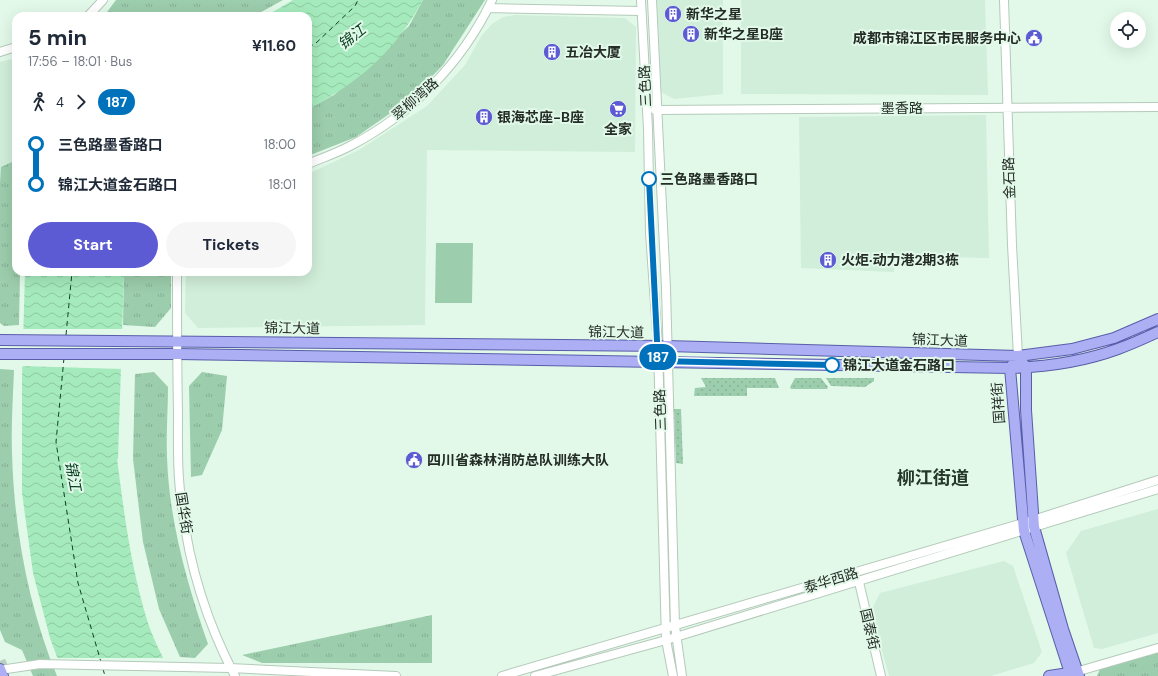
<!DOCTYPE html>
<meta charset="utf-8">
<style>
body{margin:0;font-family:"DM Sans","Noto Sans SC",sans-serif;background:#f6f6f7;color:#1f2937;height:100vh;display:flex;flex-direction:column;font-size:15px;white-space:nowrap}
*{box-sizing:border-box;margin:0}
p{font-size:13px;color:#747a83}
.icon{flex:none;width:22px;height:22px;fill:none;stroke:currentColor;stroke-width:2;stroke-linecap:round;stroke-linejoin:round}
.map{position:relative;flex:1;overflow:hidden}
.drawer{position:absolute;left:12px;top:12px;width:300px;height:264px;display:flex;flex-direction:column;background:#fff;border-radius:12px;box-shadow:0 4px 16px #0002}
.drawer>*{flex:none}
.badge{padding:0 8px;border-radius:13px;font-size:14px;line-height:26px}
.buttons{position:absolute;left:1110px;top:12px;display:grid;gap:8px}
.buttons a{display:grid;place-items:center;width:36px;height:36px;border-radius:50%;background:#fff;box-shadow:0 4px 16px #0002;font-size:20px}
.map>.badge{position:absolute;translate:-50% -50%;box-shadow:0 0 0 2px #fff}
.legs{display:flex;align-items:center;gap:6px;height:44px;padding:0 16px;font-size:13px}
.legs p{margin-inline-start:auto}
.summary{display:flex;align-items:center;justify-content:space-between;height:68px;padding:0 16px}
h1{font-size:22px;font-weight:700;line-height:30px}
.action{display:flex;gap:8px;margin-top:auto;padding:8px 16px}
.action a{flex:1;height:46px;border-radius:24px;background:#5c5bd3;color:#fff;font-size:16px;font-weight:700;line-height:46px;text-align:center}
.action a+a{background:#f6f6f7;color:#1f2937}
ul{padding:0 16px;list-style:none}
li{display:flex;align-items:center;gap:14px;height:40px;font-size:15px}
li i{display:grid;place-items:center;width:6px;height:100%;margin:0 5px;background:currentColor}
li i::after{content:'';width:10px;height:10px;margin:-5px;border:3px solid;border-radius:50%;background:#fff}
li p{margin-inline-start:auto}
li:first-child i{background:linear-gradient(#0000 50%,currentColor 0)}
li:last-child i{background:linear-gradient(currentColor 50%,#0000 0)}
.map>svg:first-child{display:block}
</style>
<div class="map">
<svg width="1158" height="676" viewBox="0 0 1158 676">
<defs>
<pattern id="grass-dots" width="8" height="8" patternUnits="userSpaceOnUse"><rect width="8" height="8" fill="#9ccdac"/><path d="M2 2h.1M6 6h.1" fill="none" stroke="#86b094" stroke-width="1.8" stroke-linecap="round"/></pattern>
<pattern id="park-tufts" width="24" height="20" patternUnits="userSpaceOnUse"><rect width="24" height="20" fill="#9ccdac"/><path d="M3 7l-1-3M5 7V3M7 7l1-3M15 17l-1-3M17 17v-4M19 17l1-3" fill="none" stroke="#86b094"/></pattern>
<pattern id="water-waves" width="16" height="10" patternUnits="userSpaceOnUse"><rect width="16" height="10" fill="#a5eabc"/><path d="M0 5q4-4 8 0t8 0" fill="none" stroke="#8ec9a1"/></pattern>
</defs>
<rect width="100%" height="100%" fill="#e2f9e9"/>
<path fill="#d0eed9" d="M657 0H723V94L674 99 661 92Z
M741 0H985L988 95 741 94Z
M515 15 625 18 636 27 635 152 427 150 425 325 198 328 185 313 186 272H308V174L359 150 427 106 465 65 482 35 492 24 503 17Z
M16 58V160L1 167 0 183V62Z
M986 115 989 258 896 256 894 272 801 268 799 117Z
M1158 509V633L1102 649 1094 648 1066 553 1081 531Z
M1004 561 1013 566 1042 652 1034 663 991 676H889L871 611 880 593Z"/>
<path fill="url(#grass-dots)" d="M701 378H775L779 388H747V396H694L695 388 706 387Z
M795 378H821L828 387 827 389H791L790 387Z
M826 378H874V381L865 387 831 386Z
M674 409H681L683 464 676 463Z"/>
<path fill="url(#park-tufts)" d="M116 0H283L254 16H104Z
M423 0H485L443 65 408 101 356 137 308 156V109L334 95 409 26Z
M16 160V272H20L19 325 4 326 0 323V183L1 167Z
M124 272H171V308L155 327 123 325Z
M0 369 14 370C13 397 11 425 12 453 14 528 28 606 57 676H33L22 650 5 642 0 630Z
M154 372 168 387C168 410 166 434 167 457 169 520 187 584 208 644L195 658 180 657 159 609 143 542 133 459 135 374Z
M202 372 227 376 222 430 202 475 191 477 189 386Z
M432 615V663H262L242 655Z
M1158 652V676H1097L1100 669Z"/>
<path fill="#9ccdac" d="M436 243H473L472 303H435Z"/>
<path fill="url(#water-waves)" d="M293 0H423C395 51 360 82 308 109V16H266Z
M25 272H124L118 460 117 458C124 513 131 569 148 623 154 641 164 659 172 676H64L50 638 33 573 22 493V379Z"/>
<path fill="#e2f9e9" d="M21 329H125L123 369 20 366Z
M55 658H166L174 676H62Z"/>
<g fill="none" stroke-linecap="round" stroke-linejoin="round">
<path stroke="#0c4225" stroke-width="1" stroke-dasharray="5 4" stroke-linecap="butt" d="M308 47 315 44 355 6 358 0
M66 335 72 272
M64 358 56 442 78 583 101 662
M103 669 105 676"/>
<path stroke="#bcd0c2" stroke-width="11" stroke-dasharray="11 5.5" stroke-linecap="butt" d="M0 661 7 676"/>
<defs>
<path id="minor" d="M641 0 648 129 650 233 658 347 666 640 673 676
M652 0 666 288 675 626 682 676
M1004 0 1012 245 1018 356
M488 8 641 11
M88 16 103 0
M0 52 16 47
M655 110 1158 107
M308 164C322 158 337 153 350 146 412 114 462 63 492 0
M177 272C177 319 177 365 178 412 178 443 177 475 182 506 189 565 207 623 235 676
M859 582 881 676
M0 670 40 664 230 668 396 676
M1072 673 1158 648
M502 676 1033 520 1158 480
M535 676 666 640 1158 489"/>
<path id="major" d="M0 340 667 346 1018 356 1072 349 1114 338 1158 319
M0 354H177L1010 368C1045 367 1085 361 1118 349 1132 344 1145 338 1158 332
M1022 362 1026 367V410L1034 527 1063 629 1079 676
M1013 364 1010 368 1024 531 1071 676
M0 669 3 676
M1049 676 1069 673"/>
</defs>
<use href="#minor" stroke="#b4caba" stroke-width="10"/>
<use href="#major" stroke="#595ea9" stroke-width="12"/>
<use href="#minor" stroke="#fff" stroke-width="8"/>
<use href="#major" stroke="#adaff5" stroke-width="10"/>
</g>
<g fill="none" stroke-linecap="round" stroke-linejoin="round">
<defs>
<path id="line-1" d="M649 179 658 361 832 365"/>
</defs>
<use href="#line-1" stroke="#fff" stroke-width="9"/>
<use href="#line-1" stroke="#0072bc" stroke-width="6"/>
</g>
<defs>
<symbol id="building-disc" viewBox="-11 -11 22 22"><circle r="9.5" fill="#5c5bd3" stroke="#e2f9e9"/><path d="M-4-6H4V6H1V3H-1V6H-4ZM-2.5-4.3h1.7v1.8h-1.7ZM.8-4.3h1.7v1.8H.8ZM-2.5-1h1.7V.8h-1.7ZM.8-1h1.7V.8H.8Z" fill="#fff"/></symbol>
<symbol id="civic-disc" viewBox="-11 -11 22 22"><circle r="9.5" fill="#5c5bd3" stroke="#e2f9e9"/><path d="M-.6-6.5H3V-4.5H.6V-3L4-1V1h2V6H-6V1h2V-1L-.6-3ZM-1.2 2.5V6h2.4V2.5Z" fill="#fff"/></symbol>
<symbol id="supermarket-disc" viewBox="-11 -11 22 22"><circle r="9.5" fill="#5c5bd3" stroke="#e2f9e9"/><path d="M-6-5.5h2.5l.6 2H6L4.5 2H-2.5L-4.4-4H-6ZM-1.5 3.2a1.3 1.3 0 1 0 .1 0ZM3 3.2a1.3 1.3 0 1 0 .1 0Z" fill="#fff"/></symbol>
</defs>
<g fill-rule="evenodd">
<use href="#building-disc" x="663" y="4" width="20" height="20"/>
<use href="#building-disc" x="681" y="24" width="20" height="20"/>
<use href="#civic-disc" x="1024" y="28" width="20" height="20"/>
<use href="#building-disc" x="542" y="42" width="20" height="20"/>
<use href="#supermarket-disc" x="608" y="99" width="20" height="20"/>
<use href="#building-disc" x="474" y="107" width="20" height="20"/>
<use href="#building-disc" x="818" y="250" width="20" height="20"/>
<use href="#civic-disc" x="404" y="450" width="20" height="20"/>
</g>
<g fill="#fff" stroke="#0072bc" stroke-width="2">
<circle cx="649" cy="179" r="7"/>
<circle cx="832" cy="365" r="7"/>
</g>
<g text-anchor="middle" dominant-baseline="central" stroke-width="4" stroke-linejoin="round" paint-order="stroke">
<g font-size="14" font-weight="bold" fill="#242c26" stroke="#e2f9e9" text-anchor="start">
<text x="686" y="14">新华之星</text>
<text x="704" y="34">新华之星B座</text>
<text x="1021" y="38" text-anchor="end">成都市锦江区市民服务中心</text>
<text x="565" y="52">五冶大厦</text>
<text x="497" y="117">银海芯座-B座</text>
<text x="618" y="129" text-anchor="middle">全家</text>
<text x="841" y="260">火炬·动力港2期3栋</text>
<text x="427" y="460">四川省森林消防总队训练大队</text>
</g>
<g font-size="14" fill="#242c26" stroke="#e2f9e9">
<text transform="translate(645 86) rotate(-93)">三色路</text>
<text transform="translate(415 99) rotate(-41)">翠柳湾路</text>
<text x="902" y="108">墨香路</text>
<text transform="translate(1009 178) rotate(-92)">金石路</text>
<text transform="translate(292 328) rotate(1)">锦江大道</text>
<text transform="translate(616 332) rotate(1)">锦江大道</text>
<text transform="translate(940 340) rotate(2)">锦江大道</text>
<text transform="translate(998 403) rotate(-94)">国祥街</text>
<text transform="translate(660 410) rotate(-92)">三色路</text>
<text transform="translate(184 513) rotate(81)">国华街</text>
<text transform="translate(831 580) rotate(-17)">泰华西路</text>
<text transform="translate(870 629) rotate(77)">国泰街</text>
</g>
<g font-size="14" font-weight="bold" fill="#242c26" stroke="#e2f9e9" text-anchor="start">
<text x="660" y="179">三色路墨香路口</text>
<text x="843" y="365">锦江大道金石路口</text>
</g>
<g font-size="15" font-style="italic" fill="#0c4225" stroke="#e2f9e9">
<text transform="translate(352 37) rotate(-38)">锦江</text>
<text transform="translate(73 476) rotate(79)">锦江</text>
</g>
<g font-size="18" font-weight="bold" fill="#25382b" stroke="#e2f9e9">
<text x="933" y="478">柳江街道</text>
</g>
</g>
</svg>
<div class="buttons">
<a><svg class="icon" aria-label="locate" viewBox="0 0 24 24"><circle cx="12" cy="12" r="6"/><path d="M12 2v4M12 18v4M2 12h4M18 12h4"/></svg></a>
</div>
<b class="badge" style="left:658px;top:357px;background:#0072bc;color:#fff">187</b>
<section class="drawer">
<div class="summary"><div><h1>5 min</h1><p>17:56 – 18:01 · Bus</p></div><b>¥11.60</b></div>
<div class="legs"><svg class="icon" aria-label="walk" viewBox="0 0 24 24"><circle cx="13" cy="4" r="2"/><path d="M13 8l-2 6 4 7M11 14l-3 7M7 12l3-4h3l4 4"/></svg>4<svg class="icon" aria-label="forward" viewBox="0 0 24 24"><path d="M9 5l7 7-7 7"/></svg><b class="badge" style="background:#0072bc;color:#fff">187</b></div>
<ul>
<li><i style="color:#0072bc"></i><b>三色路墨香路口</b><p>18:00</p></li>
<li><i style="color:#0072bc"></i><b>锦江大道金石路口</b><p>18:01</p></li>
</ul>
<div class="action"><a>Start</a><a>Tickets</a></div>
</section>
</div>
